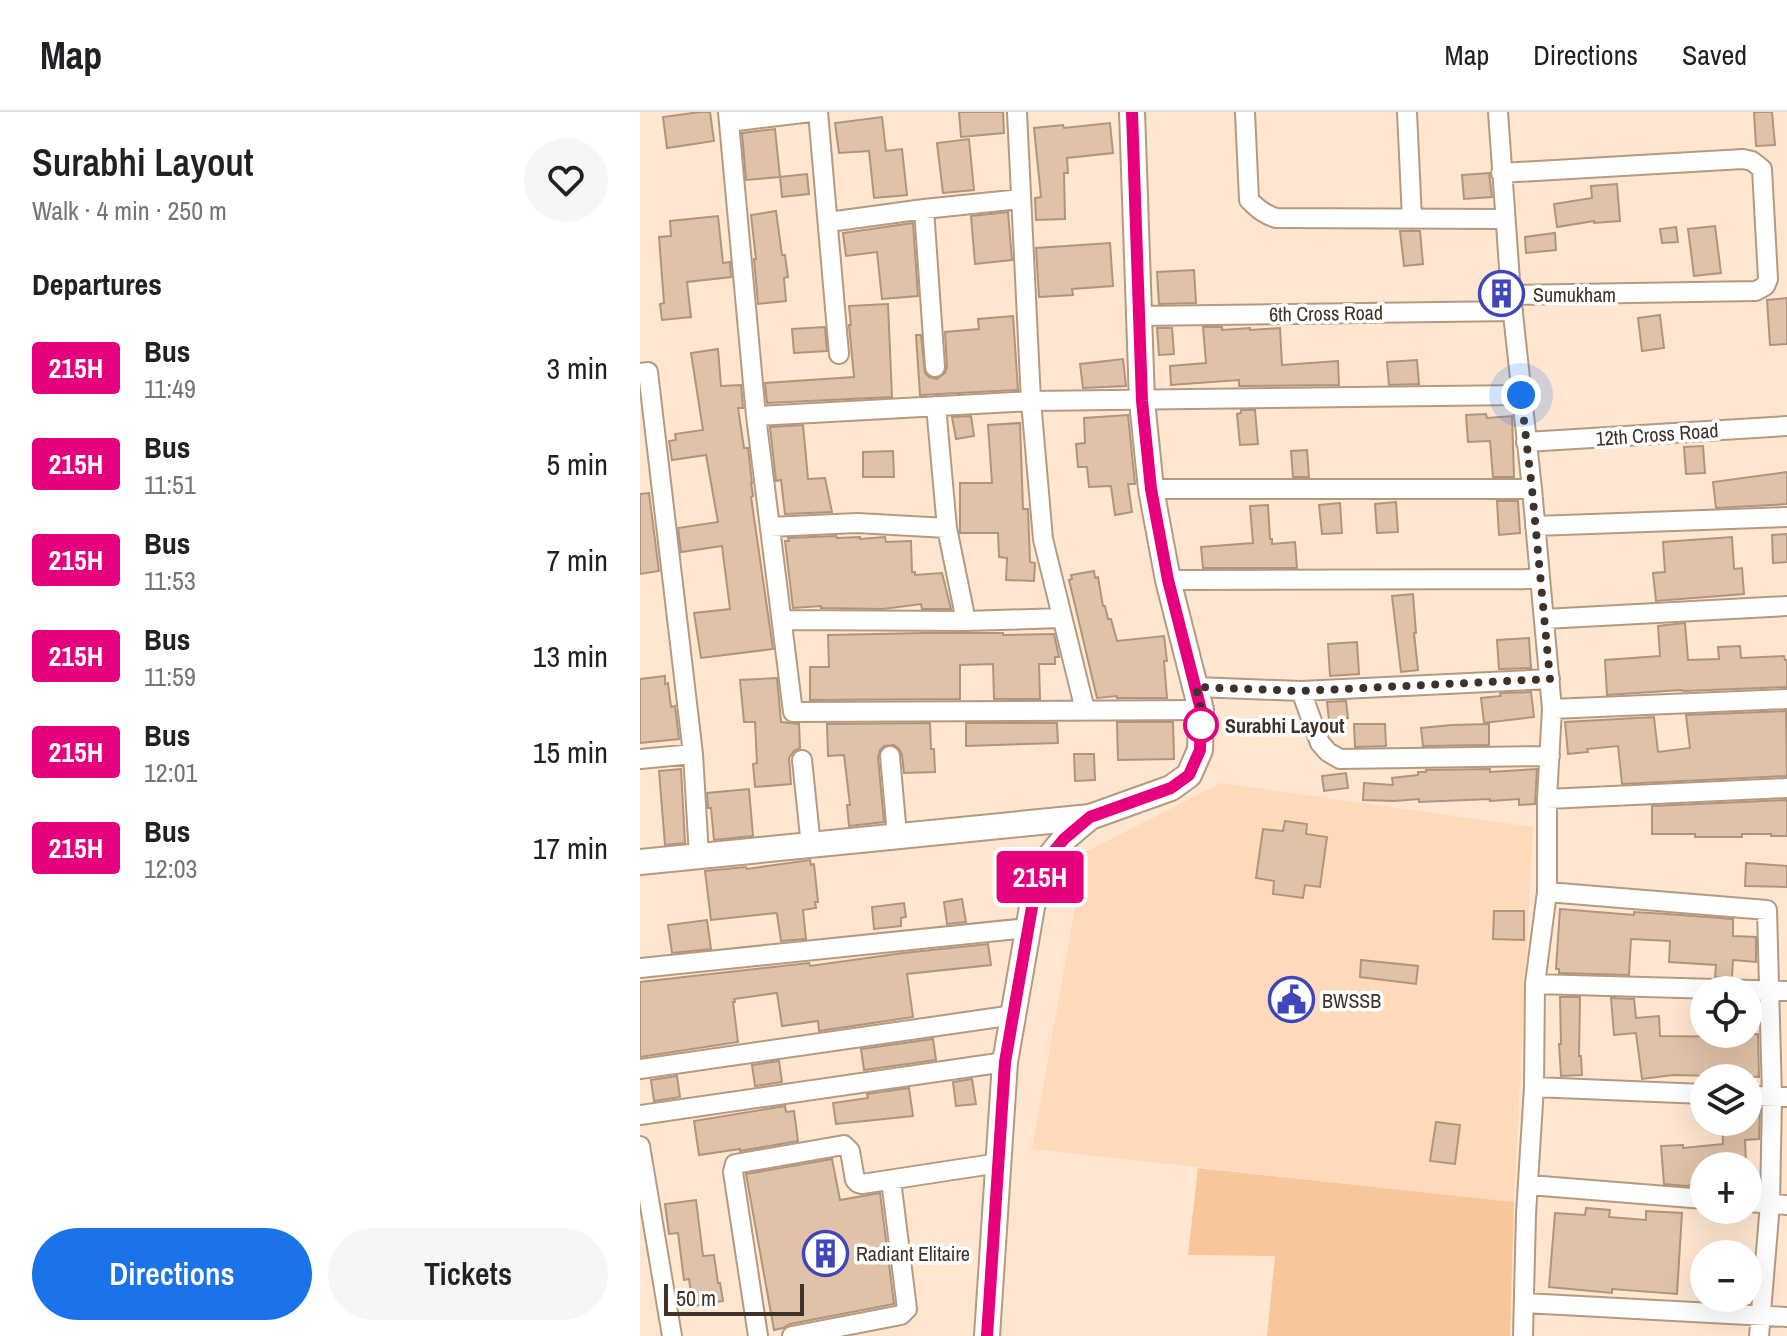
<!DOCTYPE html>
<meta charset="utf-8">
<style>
body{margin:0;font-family:"Archivo Narrow",sans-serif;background:#f6f6f6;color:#202124;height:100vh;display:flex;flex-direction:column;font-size:30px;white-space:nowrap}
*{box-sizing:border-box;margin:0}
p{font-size:26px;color:#757577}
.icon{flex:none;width:44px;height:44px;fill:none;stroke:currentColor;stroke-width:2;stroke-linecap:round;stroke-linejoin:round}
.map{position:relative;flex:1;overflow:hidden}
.details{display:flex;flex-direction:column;background:#fff;width:640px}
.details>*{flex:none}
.badge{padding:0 16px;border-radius:6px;font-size:28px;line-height:52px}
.fabs{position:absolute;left:1050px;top:864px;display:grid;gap:16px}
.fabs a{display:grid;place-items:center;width:72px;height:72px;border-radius:50%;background:#fff;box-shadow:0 8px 32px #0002;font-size:40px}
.scale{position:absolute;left:24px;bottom:20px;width:140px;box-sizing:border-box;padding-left:8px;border:4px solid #3f3329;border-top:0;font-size:22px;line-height:28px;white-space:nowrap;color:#3f3329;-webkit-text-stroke:6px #fff;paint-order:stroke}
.you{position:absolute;width:40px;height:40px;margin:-20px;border:6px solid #fff;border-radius:50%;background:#1a73e8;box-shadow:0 0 0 12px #1a73e833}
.map>.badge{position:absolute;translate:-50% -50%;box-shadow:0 0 0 4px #fff}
h2{padding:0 32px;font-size:30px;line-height:72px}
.round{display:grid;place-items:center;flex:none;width:84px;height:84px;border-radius:42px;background:#f6f6f6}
.headline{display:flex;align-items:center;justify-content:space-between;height:136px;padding:0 32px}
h1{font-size:38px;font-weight:600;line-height:60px}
.primary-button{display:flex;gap:16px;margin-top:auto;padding:16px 32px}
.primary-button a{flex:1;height:92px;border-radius:48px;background:#1a73e8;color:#fff;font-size:32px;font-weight:600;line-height:92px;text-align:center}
.primary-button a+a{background:#f6f6f6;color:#202124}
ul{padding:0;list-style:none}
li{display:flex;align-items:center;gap:24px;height:96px;padding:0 32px}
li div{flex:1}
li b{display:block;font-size:30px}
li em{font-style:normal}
li .badge{min-width:88px;font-weight:700;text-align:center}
header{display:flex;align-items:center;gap:48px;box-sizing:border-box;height:112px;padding:0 40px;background:#fff;border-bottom:2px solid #e0e0e0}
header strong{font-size:38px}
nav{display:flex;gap:44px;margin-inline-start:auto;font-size:28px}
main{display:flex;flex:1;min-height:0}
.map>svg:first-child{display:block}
</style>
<header>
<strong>Map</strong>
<nav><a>Map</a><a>Directions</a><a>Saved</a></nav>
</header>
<main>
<section class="details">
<div class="headline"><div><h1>Surabhi Layout</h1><p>Walk · 4 min · 250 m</p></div><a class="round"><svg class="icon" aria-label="heart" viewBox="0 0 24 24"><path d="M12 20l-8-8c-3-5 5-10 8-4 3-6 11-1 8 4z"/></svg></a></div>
<h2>Departures</h2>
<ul>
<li><span class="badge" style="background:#e6007e;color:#fff">215H</span><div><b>Bus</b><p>11:49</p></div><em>3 min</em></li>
<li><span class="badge" style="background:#e6007e;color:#fff">215H</span><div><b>Bus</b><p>11:51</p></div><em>5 min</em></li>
<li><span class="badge" style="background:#e6007e;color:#fff">215H</span><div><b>Bus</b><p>11:53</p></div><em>7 min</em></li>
<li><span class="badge" style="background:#e6007e;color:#fff">215H</span><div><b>Bus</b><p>11:59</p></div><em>13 min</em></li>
<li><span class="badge" style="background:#e6007e;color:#fff">215H</span><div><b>Bus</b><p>12:01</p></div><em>15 min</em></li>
<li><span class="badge" style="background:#e6007e;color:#fff">215H</span><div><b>Bus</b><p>12:03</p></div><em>17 min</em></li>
</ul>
<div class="primary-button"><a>Directions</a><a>Tickets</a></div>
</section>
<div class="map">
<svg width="1147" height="1224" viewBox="0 0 1147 1224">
<rect width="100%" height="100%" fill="#fee6d0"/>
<path fill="#fedaba" d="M581 671 893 715 874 1090 392 1037 445 740Z"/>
<path fill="#f7c79b" d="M558 1056 874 1090 870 1224H627L635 1144 548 1143Z"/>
<path fill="#dfc2a7" stroke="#b0947b" stroke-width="2" d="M60 0H70L74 29 27 36 23 5Z
M319 0H363L364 21 321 25Z
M1114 0H1132L1135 33 1116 34Z
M242 5 246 39 262 37 267 83 234 86 229 39 199 41 195 11Z
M470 11 473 41 427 46 428 61H424L425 107 396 108 395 86 401 85 394 16 423 13 424 16Z
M135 17 140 65 106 68 102 21Z
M329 27 334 78 303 81 297 31Z
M849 61 852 85 824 87 822 63Z
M167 62 169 82 142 85 140 65Z
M977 72 980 109 954 111V109L917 115 914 92 952 86 951 74Z
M136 99 142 143H145L148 165 144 166 146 189 118 192 114 147H116L111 103Z
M368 100 372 148 335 152 331 104Z
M78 104 83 151 90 150 91 165 47 170 51 205 22 208 20 192 24 191 19 125 31 124 30 109Z
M273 111 278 184 242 187 237 140 206 144 203 121Z
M1075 114 1081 161 1054 164 1048 117Z
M1036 115 1038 130 1022 131 1020 117Z
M760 119H780L783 152 764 154Z
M915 121 916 138 886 141 885 125Z
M470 131 473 174 432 177 433 183 399 185 396 136Z
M554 158 556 191 519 192 517 160Z
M1147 186V232L1130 233 1127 188Z
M248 192 252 285 127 291 125 271 214 265 209 213H211L209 194Z
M1020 203 1024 236 1002 239 998 206Z
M373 204 378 278 280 283 276 223H281L285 261 289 265 297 267 305 261 307 255 305 220 339 217 338 207Z
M185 215 187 239 154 241 152 217Z
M563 215H582V218L610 216V218L640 216 642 253 698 249 699 273 599 274V268L531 273 530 254 566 251Z
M517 216H532L534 242 519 243Z
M78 237 81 274 101 273 103 296H98L104 336H108L112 371H111L113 384 111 385 133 537 61 546 54 501 90 497 82 434 41 440 38 416 78 410 66 343 32 348 29 329 36 328 35 322 63 318 51 241Z
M483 247 486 274 443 276 440 252Z
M777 248 779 272 749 273 747 250Z
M601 298H615L618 332 600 333 597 302 601 301Z
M846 302 847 306 872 304 874 365H853L850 329 828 330 826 303Z
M488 303 495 372H488L492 400 475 403 471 374 449 375 447 355H438L436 332 445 331 444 306Z
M331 304 334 324 316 327 312 305Z
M380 311 383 397H388L390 450 395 451 394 469 366 468 367 446 359 445 358 421H320V371H352L348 313Z
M163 313 168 367 185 366 192 400 145 402 141 368 136 369 130 315Z
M1063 334 1065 361 1046 362 1044 335Z
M667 338 669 365H653L651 339Z
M253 339 254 365H223V340Z
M1147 360V392L1076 396 1073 370Z
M9 381 19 459 0 462V382Z
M857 389H878L880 421 859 423Z
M756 390 758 420 737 421 735 392Z
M700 391 702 421 682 422 679 393Z
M628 393 630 427H632V432L655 430 657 456H563L561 435 613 431 610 394Z
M1147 422V450L1133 451 1132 423Z
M196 424 197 426 220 425V427L245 425 246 430 271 429 272 460H275V463L302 461 311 497H282L281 492 243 497 181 496V494L153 496 145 429H149L148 426Z
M1092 425 1094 457 1102 456 1104 482 1016 489 1013 461 1025 460 1023 430Z
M454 459 455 466 458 465 463 494H465L468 507H471L477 529 524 524 527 549H524L527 586H477V584L457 586 429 468 432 467 431 463Z
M773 482 776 521H774L778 558 761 560 752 484Z
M1045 511 1048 548 1079 547 1078 535 1100 534 1101 546 1144 544 1145 548H1147V575L1044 579 1041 578 967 583 965 548 1020 544 1018 514Z
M285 521H363V523L414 522 419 545H415V552H399L400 587H354L353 552 320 553V587L170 588V555H189L188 523Z
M889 526 891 556 859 557 857 528Z
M717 530 719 562 690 564 688 532Z
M25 564V572L28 571 31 595 35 594 39 627 0 631V567Z
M137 566 141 610 159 612 160 636 154 639 149 646 151 672 115 675 113 652 117 651 115 610H104L100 568Z
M891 580 894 605 844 611 841 586 861 584 860 581Z
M706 589 708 606 689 608 687 590Z
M1146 599 1147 664 982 672 978 634 947 637 948 640 928 642 925 610 1014 605 1018 640 1050 636 1046 603Z
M477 610H533L534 647 478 648Z
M290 611 291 637H294L295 660 264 661 262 643 259 637 254 633 244 634 240 638 238 645 244 710 209 714 207 693H210L204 643 188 644 187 612Z
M326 611H417L418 631 326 634Z
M714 612H745L746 634 715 635Z
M849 612V633L783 634 781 616 812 613Z
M434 642H454L455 668 435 669Z
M41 657 45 731 25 733 19 659Z
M850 657V660L897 657 895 692 879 693V687L850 689V687L779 690V687L754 689 723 688 724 671 753 673 752 666 778 663V660H786V658Z
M706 661 708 676 684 679 682 664Z
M109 677 113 724 74 728 71 696H68L67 681Z
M1147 688V724H1131V722H1102V725H1055V722H1012V694Z
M645 709 667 712 666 722 687 725 680 775 665 773 663 786 633 782 634 769 616 766 623 717 643 719Z
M170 748 171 753 174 752 178 790H175L176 796 163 798 166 827 141 829 137 802 136 801 71 808 65 759 106 755 107 757Z
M1106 751 1147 754V775L1105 774Z
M322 787 326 810 307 812 304 790Z
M264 791 266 805 261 806V814L234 817 232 795Z
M920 797 994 803V800L1027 802 1093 807V824L1116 825V850L1093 848 1092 865H1075L1076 853 1029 850 1030 829 991 827 989 863 919 861V857H916Z
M854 799H884V828L853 827Z
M67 808 71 837 32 841 28 813Z
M348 832 351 853 267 862 273 905 179 919 178 909 142 914 137 881 94 887 95 890H93L98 930 0 945V870L169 851 170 854 263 841Z
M721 848 778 854 776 872 720 865Z
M920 885H940L939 944H941L942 963 921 964 919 932H921Z
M971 886 994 887 996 906 1019 904 1020 924 1103 925V922H1118L1119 965 1033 963 1002 967 996 921 974 923Z
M293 927 296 948 224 958 221 937Z
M139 949 142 970 115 974 112 953Z
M37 964 40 985 14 989 11 968Z
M332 967 336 992 316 994 313 970Z
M269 976 273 1004 196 1012 193 991 228 986 227 982Z
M145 994 146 1000 154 999 158 1029 100 1039V1037L59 1043 54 1009Z
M1108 996H1120L1119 1027 1105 1028 1106 1054H1064V1071L1046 1074 1024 1072 1021 1034 1043 1033V1036L1083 1032 1082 1010H1108Z
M796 1010 820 1013 815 1052 790 1049Z
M192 1047 200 1088 240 1081 254 1192 150 1212 143 1216 134 1218 106 1062Z
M56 1088 63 1144 74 1143 78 1171H80L83 1189 53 1194 49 1167 44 1168 38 1121 29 1122 25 1092Z
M946 1096 970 1098 969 1105 1006 1108V1099L1042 1101 1037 1182 972 1177V1181L909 1175 915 1101 945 1103Z"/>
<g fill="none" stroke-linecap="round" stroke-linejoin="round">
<defs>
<path id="street" d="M88 0 116 304 391 289 881 283
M178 0 199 242
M377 0 391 289 403 427 445 598
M605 0 609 88C618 97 624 102 636 106L865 107
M767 0 772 107
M858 0 871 183 892 377 912 597 907 687V780L1127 798 1132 985 1130 1092 1119 1224
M89 10 171 0
M861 61 1103 47 1112 49 1122 57 1128 167 1125 174 1116 179 871 183
M284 97 295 255
M189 110 284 97 381 87
M498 204 873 199
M0 261 8 260 53 642 59 744
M296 294 307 416 326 509
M116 304 153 600 561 598
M886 330 1147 314
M511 377H892
M895 414 1147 405
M130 415 217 411 307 416
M528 468 900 467
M904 507 1147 494
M142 508 326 509 422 506
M556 575 661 579 910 567
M661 579 680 631 688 640 700 647 910 644
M912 597 1147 587
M250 644 257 723
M0 647 53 642
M162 648 171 734
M907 687 1147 676
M0 856 387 816
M895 872 1147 879
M0 957 374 903
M894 975 1064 982
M1108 984 1147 985
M0 1003 365 950
M0 1034 32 1224
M889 1073 1064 1087
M1108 1090 1147 1093
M884 1191 1147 1205
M118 1224 93 1060 95 1052 204 1033 210 1039 215 1068 218 1071 222 1072 359 1051
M152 1224 261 1203 267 1197 251 1068
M883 1224 886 1102 894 975 895 872 907 780"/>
<path id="secondary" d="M0 750C150 736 300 719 450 705
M347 1224 365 950 395 778 406 749 424 727 450 705 531 676 549 663 560 638 561 598 528 468 511 377 502 289 492 0"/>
</defs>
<use href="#street" stroke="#b69a80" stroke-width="22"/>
<use href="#secondary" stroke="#b69a80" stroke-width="28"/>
<use href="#street" stroke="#fff" stroke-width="18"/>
<use href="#secondary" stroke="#fff" stroke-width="24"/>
</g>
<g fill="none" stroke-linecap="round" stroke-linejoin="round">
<defs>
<path id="line" d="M347 1224 365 950 395 778 406 749 424 727 450 705 531 676 549 663 560 638 561 598 528 468 511 377 502 289 492 0"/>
</defs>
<use href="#line" stroke="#fff" stroke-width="18"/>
<use href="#line" stroke="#e6007e" stroke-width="12"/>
<path stroke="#3f3329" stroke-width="8" stroke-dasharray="0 14.4" d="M561 613V618V598L556 575 661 579 910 567 892 377 881 283"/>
</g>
<defs>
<symbol id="building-ring" viewBox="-11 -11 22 22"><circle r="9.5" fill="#fff" stroke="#3e46ba" stroke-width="1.5"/><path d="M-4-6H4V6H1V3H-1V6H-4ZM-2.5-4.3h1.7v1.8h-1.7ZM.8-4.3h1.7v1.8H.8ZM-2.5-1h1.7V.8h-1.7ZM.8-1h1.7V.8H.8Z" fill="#3e46ba"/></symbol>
<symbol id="civic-ring" viewBox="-11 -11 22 22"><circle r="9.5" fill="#fff" stroke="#3e46ba" stroke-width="1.5"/><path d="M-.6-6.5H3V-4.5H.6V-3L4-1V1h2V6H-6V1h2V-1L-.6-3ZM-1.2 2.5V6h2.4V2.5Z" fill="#3e46ba"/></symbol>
</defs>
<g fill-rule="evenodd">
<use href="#building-ring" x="836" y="156" width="51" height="51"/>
<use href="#civic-ring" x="626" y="862" width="51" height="51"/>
<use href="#building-ring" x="160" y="1116" width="51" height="51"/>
</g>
<circle fill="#fff" stroke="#e6007e" stroke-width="4" cx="561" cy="613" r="16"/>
<g text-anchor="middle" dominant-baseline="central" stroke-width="7" stroke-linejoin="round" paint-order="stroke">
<g font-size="20" fill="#3f3329" stroke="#fff" text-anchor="start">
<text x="893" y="182">Sumukham</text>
<text x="682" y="888">BWSSB</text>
<text x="216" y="1141">Radiant Elitaire</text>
</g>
<g font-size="20" fill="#3f3329" stroke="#fff">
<text transform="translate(686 201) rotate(-1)">6th Cross Road</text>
<text transform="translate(1017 322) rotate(-4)">12th Cross Road</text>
</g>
<g font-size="20" font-weight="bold" fill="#3f3329" stroke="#fff" text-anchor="start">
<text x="585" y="613">Surabhi Layout</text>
</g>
</g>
</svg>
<div class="fabs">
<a><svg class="icon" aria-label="locate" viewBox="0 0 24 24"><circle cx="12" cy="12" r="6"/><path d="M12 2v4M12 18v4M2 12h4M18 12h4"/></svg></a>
<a><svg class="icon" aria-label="layers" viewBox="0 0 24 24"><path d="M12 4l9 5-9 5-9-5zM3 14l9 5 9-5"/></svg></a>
<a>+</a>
<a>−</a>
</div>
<div class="scale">50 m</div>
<div class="you" style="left:881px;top:283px"></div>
<b class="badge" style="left:400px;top:765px;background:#e6007e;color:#fff">215H</b>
</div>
</main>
